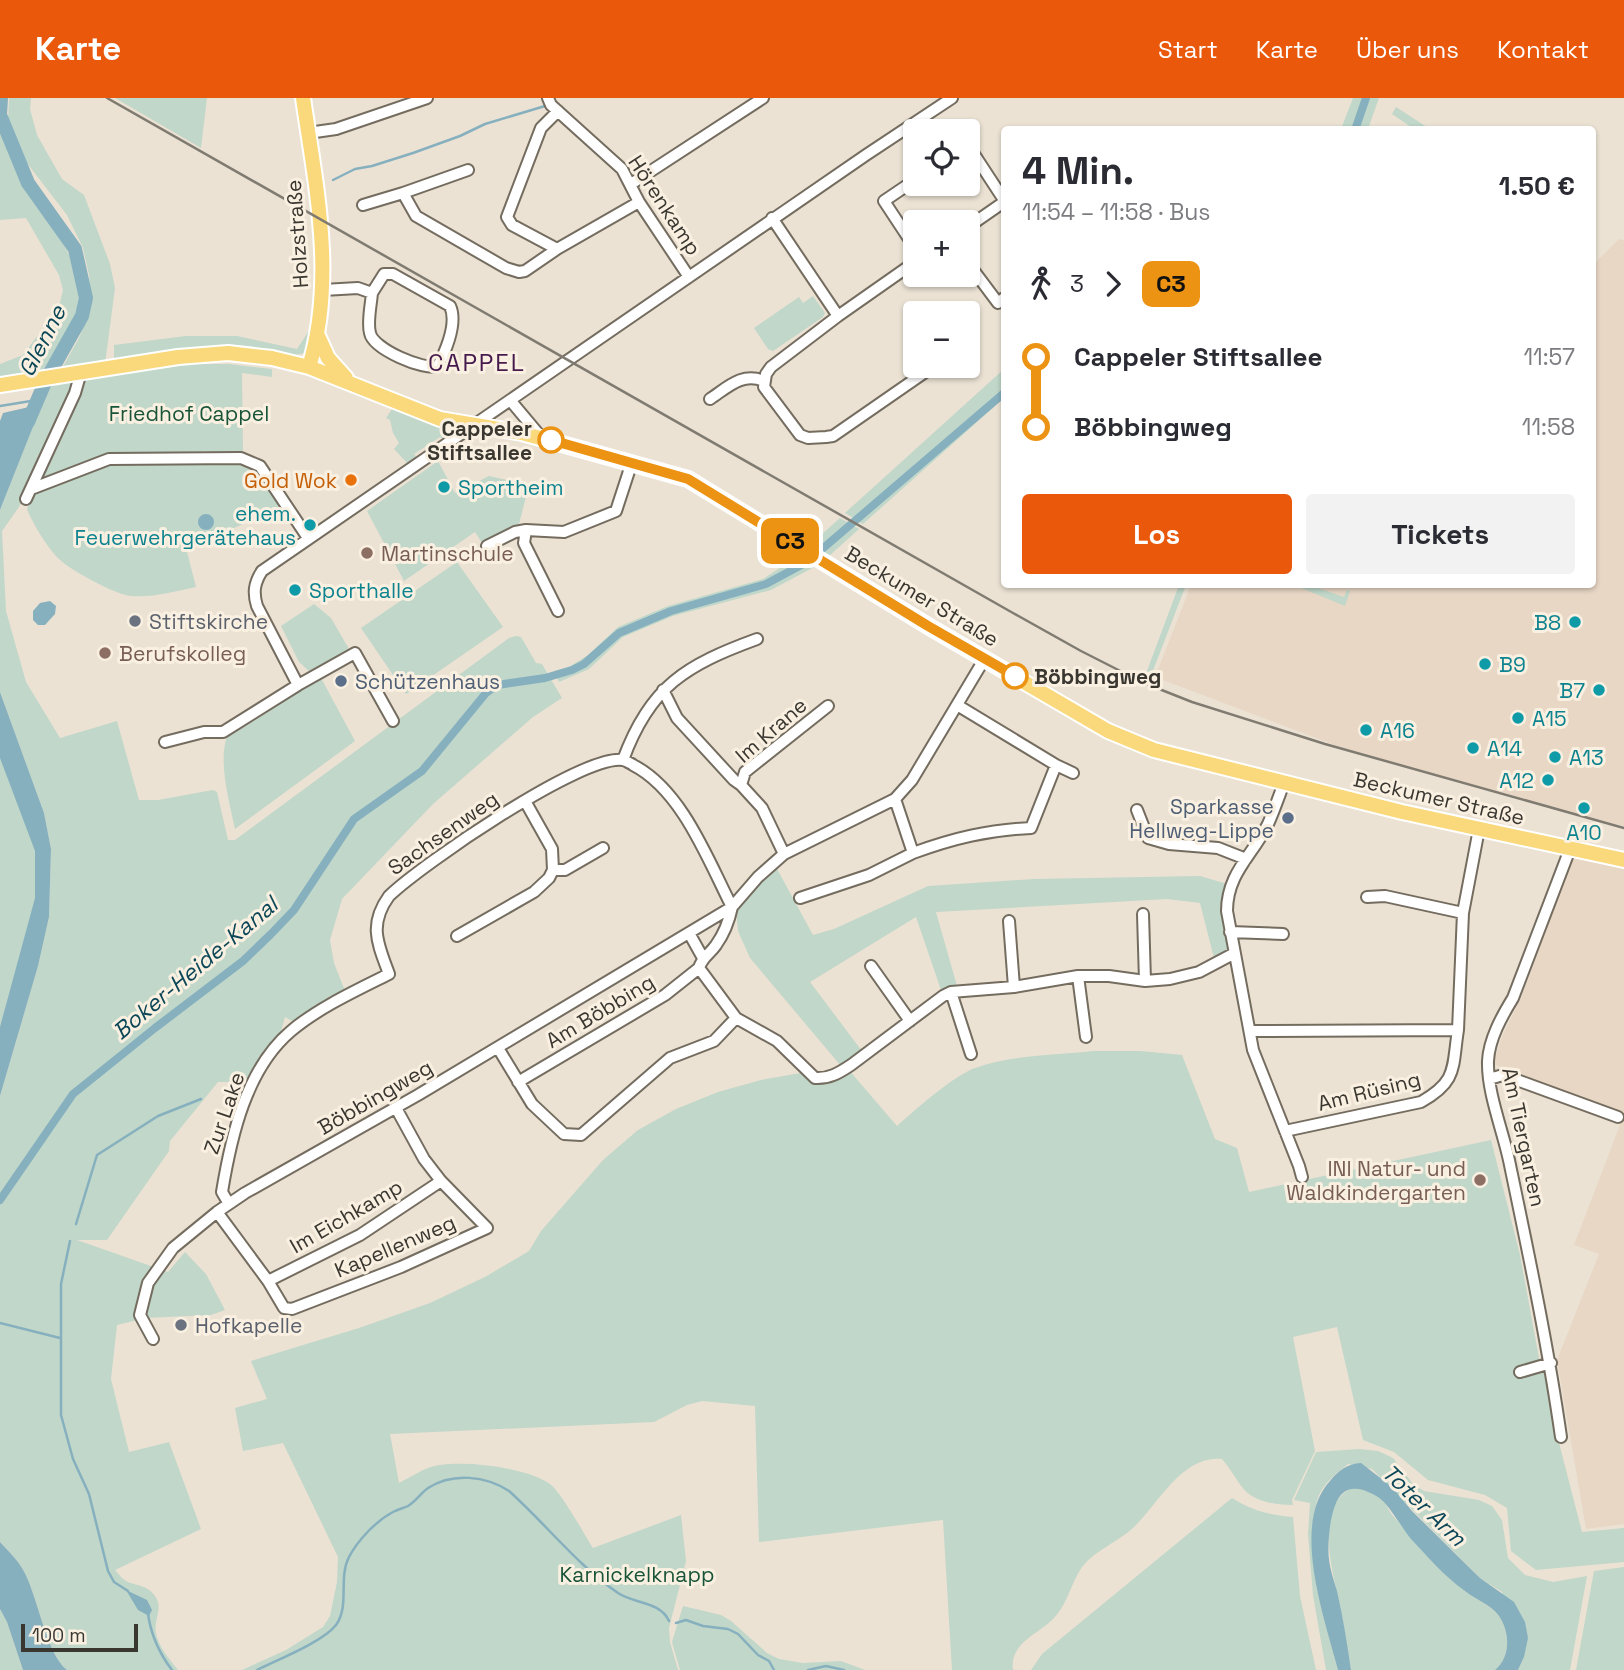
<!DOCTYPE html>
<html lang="de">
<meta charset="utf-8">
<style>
body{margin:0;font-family:"Space Grotesk",sans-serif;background:#f2f2f3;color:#2b2b33;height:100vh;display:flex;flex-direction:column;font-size:26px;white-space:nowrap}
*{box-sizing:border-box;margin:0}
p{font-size:23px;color:#7c7c81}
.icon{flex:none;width:38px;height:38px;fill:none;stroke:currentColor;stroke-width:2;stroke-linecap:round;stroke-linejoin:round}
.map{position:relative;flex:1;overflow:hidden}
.panel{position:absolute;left:1001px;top:28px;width:595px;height:462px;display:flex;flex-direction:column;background:#fff;border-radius:7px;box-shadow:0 2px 5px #0004}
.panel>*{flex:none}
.badge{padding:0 14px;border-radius:10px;font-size:24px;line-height:46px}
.fabs{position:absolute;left:903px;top:21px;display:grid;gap:14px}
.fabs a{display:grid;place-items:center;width:77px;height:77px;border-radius:7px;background:#fff;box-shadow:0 2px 5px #0004;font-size:35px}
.scale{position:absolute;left:21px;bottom:18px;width:117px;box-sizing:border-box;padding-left:7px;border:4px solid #3a3731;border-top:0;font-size:19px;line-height:24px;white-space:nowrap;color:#3a3731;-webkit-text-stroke:5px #f9f0e1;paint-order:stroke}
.map>.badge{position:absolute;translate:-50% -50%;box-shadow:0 0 0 4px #fff}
.legs{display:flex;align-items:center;gap:10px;height:77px;padding:0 21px;font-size:23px}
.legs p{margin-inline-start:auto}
.head{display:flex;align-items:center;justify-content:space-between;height:119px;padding:0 21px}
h1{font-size:38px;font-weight:800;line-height:52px}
.action{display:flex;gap:14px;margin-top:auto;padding:14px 21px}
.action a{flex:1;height:80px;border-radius:7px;background:#ea580c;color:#fff;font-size:28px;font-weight:800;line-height:80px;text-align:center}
.action a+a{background:#f2f2f3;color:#2b2b33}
ul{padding:0 21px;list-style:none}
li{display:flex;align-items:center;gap:24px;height:70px;font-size:26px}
li i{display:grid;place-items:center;width:10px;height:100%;margin:0 9px;background:currentColor}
li i::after{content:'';width:18px;height:18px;margin:-9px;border:5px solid;border-radius:50%;background:#fff}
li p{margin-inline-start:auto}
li:first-child i{background:linear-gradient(#0000 50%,currentColor 0)}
li:last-child i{background:linear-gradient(currentColor 50%,#0000 0)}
header{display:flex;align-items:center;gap:42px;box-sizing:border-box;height:98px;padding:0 35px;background:#ea580c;color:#fff}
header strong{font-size:33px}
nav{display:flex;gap:38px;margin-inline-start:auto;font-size:24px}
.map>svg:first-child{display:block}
</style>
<header>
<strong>Karte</strong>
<nav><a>Start</a><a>Karte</a><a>Über uns</a><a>Kontakt</a></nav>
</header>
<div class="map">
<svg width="1624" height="1572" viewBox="0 0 1624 1572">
<rect width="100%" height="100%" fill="#ebe2d4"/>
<path fill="#e8d7c5" d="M1619 141 1624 142V728L1588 721 1345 651 1155 579 1191 487 1592 486 1593 167Z
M1577 760 1624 770V1426L1586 1431 1557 1262 1599 1156 1574 1147 1623 1019 1606 1013 1607 1009 1493 966 1503 936 1521 900 1572 762Z"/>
<path fill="#c0d7c9" d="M9 0H31L30 11 37 37 62 81 84 97 110 166 115 190 105 266 60 274 79 240 87 220 91 201 89 177 83 150 67 117 20 56 8 22Z
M115 0H207L201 50Z
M1353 0H1379L1368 31H1341Z
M1396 9 1430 31H1414L1392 16Z
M0 32C7 52 15 72 26 91 46 124 82 159 80 201 78 224 53 257 40 277L0 283V266L23 257 59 209 63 192 59 177 26 120 0 122Z
M813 198 825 215 823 219 773 253 768 251 754 230 799 199 803 205Z
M314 225 304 255C285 262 265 249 245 249 201 247 156 257 114 265V247L186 238H237L297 251Z
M193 266H229L272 271V279L242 275 243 355 202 353 201 356H121C91 359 63 383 33 378L19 409 2 433 6 513 26 584 60 640 117 623 139 702H158L213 692 217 694 228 742H235L509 540 516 538 521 539 536 565 542 566 562 600 533 619 433 706 342 801 330 842 334 865 345 893 292 923 285 919 279 941 253 984H218L170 1043 169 1053 107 1142H77L168 1174 185 1154 206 1176 225 1212 211 1217 146 1220 117 1227 111 1281 129 1354 169 1344 201 1431 115 1472C118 1475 122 1481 126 1483 136 1488 148 1487 155 1498 164 1510 153 1522 156 1535 158 1548 170 1562 178 1572H67C45 1553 38 1496 22 1470 16 1460 7 1452 0 1444V998L38 868 49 819 51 751 44 715 0 594V412L49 287Z
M1004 271V300L863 426 845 415Z
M392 311 448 331V341L445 342 440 339 414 356 418 361 409 367 394 351 399 345 393 335 390 322 386 320Z
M438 363 455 395 489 378 529 387 519 426 482 445 475 434 404 483 367 413Z
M240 364 256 371 281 408 230 432 229 429 184 442 196 489C176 493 152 500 131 498 116 497 70 472 59 461 49 452 31 423 27 411L34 395 109 365Z
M840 420 859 431 829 458 811 446Z
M801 456 818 467 771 492 673 518 623 539 589 571 559 584 554 573 569 569 588 557 618 529 668 508 763 481Z
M457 464 503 529 406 596 361 530Z
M1179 487H1186L1149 583 1144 581Z
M1294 487H1309L1344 499 1347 492 1350 493 1345 508Z
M314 506 331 520 349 551 347 554 310 574 299 564 281 528Z
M321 580 355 643 235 731C230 706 214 651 232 631Z
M0 618 44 772 0 953Z
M776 769 813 837 834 831 928 788 1034 781 1200 778 1227 786 1224 812 1229 850 1214 860 1200 805 1167 801 936 814 957 888 941 892 916 819 810 884 862 953 841 968 750 860 738 833 736 811Z
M1093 953H1140L1182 957 1215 1041 1237 1050 1249 1094 1491 1042 1520 1157 1539 1260 1548 1277 1558 1341 1582 1434 1624 1430V1464L1536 1472 1511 1453 1507 1410 1485 1397 1428 1382 1394 1354 1363 1342 1337 1229 1293 1239 1315 1353 1292 1402 1293 1407C1276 1407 1253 1404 1242 1389 1235 1380 1230 1370 1222 1361 1183 1356 1158 1406 1133 1430 1118 1444 1095 1452 1082 1469 1071 1485 1068 1505 1054 1520 1039 1536 1009 1545 1013 1572H952L943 1422 759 1444 755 1308 702 1303 687 1307 654 1324 390 1336 399 1385C409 1380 418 1374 428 1370 455 1360 527 1369 550 1386 561 1394 584 1436 593 1450L681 1417 686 1463 669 1530 670 1544 678 1572H242L286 1552 323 1529 330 1518 337 1484 338 1459 283 1345 243 1353 235 1310 267 1301 251 1263 359 1230 430 1205 485 1179 529 1153 541 1133 603 1062 638 1032 676 1011 718 994 761 982 806 974 823 981 848 971 897 1028C915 1012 953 978 975 970 1010 957 1056 957 1093 953Z
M1359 1351 1378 1353 1393 1360 1413 1386 1424 1393 1479 1402 1492 1408 1502 1422 1508 1460 1525 1477 1553 1484 1587 1478 1570 1572H1518L1524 1559 1502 1494 1480 1480 1372 1371 1348 1366C1337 1375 1325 1384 1319 1397 1316 1404 1315 1411 1314 1418 1306 1471 1325 1522 1338 1572H1326L1313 1497 1308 1436 1310 1405 1294 1402 1316 1354Z
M1352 1390C1363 1392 1374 1394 1382 1401 1387 1406 1389 1414 1394 1419 1415 1444 1438 1467 1461 1489 1472 1501 1489 1505 1499 1518 1510 1534 1511 1559 1495 1572H1351C1347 1550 1344 1528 1340 1507 1333 1475 1313 1408 1352 1390Z
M1232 1400C1252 1413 1270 1417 1293 1419L1300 1498 1316 1572H1031L1042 1556Z
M1624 1469V1572H1576L1594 1473Z
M683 1508 721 1517 731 1523 767 1555 779 1561 803 1565 841 1563 865 1572H680L672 1544Z
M0 1511 7 1524 23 1572H0Z"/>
<path fill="#87b0bf" d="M42 306 0 412V323L3 315Z
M198 424a8 8 0 1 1 16 0a8 8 0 1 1-16 0Z
M50 503 56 508 55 516 45 527H38L33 522V513L40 505Z
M0 594 44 715 51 751 49 819 38 868 0 998V929L35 800V753L0 660Z
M1361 1365 1392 1389 1412 1413 1480 1480 1514 1504 1525 1524 1528 1540 1524 1559 1518 1572H1495C1511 1559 1510 1534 1499 1518 1490 1506 1476 1502 1465 1493 1445 1479 1427 1458 1411 1441 1401 1429 1389 1406 1378 1399 1368 1393 1353 1386 1343 1395 1330 1405 1327 1446 1329 1461 1330 1472 1334 1482 1337 1493 1343 1519 1347 1545 1351 1572H1338C1325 1522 1290 1426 1330 1383 1339 1372 1347 1366 1361 1365Z
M0 1444C7 1452 16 1460 22 1470 38 1496 45 1554 67 1572H23L7 1524 0 1511Z
M126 1492 147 1502 152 1512 149 1518 138 1512Z"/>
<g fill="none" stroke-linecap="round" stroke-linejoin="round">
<path stroke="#87b0bf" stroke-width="2.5" d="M333 82 355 71 372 68 413 55 460 38 485 26 545 8
M0 308 37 302
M76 1126 97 1057 158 1018 201 1001
M70 1143 61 1186V1317L73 1361 89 1396 108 1473 114 1484 128 1493
M0 1225 60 1240
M148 1516C151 1537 159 1555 172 1572
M676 1525 686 1522 703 1528 728 1531 738 1536 758 1557 769 1563 774 1572
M257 1572C277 1562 323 1544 336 1527 350 1508 338 1480 349 1459 358 1442 376 1423 393 1414 398 1411 404 1410 408 1408 416 1403 421 1395 428 1390 453 1374 486 1378 509 1393 546 1426 577 1467 618 1495 634 1506 660 1503 669 1523
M808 1572 826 1568 844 1572"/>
<path stroke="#87b0bf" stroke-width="8" d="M1355 32 1366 0
M0 1102 73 996 155 930 243 863 271 836 294 812 354 721 422 673 486 595 497 587 545 580 572 572 584 566 619 535 671 513 766 486 807 464 1004 295"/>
<path stroke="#87b0bf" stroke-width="14" d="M1 0 0 17 28 85 75 151 86 200 82 218 46 282 28 324"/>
<defs>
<path id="minor" d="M548 0 551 7 622 71 639 104 689 179
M308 35 336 31 427 0
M968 47 1004 102
M468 72 403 95 416 118 506 170 519 174 525 173 557 151 639 104
M915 82 884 103 915 150
M631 86 763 0
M363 107 403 95
M772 120 838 218 771 269 766 276 764 289 800 337 808 340 826 339 833 338 934 268
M968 129 1004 104
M557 151 512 127 507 119 541 30 558 13
M968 165 998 205 1004 200
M323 192 358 190 372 195 384 176H393L450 208C458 225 446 252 438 268 424 273 373 251 370 235 367 224 371 207 372 195
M838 218 915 164
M710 301C728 289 742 274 764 283
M510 302 541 339
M31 391 109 361 241 360 260 368 308 440
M26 401 75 295 81 274
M487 448 515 434 526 432
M558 513 524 445 526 432 564 434 616 413 632 364
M663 592 677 620 734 682 741 687
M393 623 355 555 298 587 257 508C253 495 254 485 262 473L866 57 952 0
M165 644 204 634H223L298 587
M623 662C650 588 686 567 757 541
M1056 667 1073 675
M1284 685C1279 698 1274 713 1268 726 1253 757 1227 775 1227 813L1253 952 1299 1068 1302 1079
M895 701 913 755C954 740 988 732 1031 730L1056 667 957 607
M1137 712 1148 740 1169 746 1218 750 1246 761
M784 756 762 710 741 687 745 674 828 608
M553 772H565L603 750
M1367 799 1385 798 1463 815
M800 800 869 777 913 755
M732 809C729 823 724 836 716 847 710 856 702 859 699 870L736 920 777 943 815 980C829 981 839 975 851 967L943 898 951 894 1014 889 1078 878H1109L1145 883 1170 881 1199 874 1233 856
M1143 816 1145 883
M1009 823 1014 889
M1230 834 1283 836
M689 835 703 860
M457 838 534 794 549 780 553 772 552 751 525 703
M871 868 910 923
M1078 878 1086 939
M951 894 971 956
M1250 933 1458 932 1463 815 1479 731
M498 950 532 1006 564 1036 581 1037 670 960 714 943 736 920
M1489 981 1503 977 1618 1019
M518 984 665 897 699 870
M1285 1033 1421 1004C1458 983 1452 970 1458 932
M229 1106 222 1094C231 1039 246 971 291 933 318 910 357 892 389 876 378 846 368 827 389 798 421 767 582 656 623 662 624 662 632 666 633 667 682 692 708 762 732 809
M217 1114 268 1183 284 1210 292 1211 401 1169 487 1130 441 1083 424 1061 396 1010
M268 1183 360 1137 441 1083
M153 1241 140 1217 148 1185 173 1150 217 1114 245 1095 418 997 732 809 758 779 784 756 895 701 912 682 985 560
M1520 1274 1551 1265
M1561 1339C1548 1248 1529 1158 1510 1067 1504 1035 1487 996 1488 963 1489 941 1502 918 1513 900L1570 751"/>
<path id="major" d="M303 0C316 89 336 181 309 269
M318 238 328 260 346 280
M0 287 178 259 228 255 272 260 309 269 440 321 522 335 688 381 928 528 1108 633 1154 652 1402 714 1624 762"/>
</defs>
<use href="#minor" stroke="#746c5f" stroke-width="14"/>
<use href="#major" stroke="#fff" stroke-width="18"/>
<use href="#minor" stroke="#fff" stroke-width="10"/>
<use href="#major" stroke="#fad97c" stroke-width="14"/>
<path stroke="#807b71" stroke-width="2.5" d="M107 0 1013 515 1081 553 1144 585 1192 604 1325 646 1624 730"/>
</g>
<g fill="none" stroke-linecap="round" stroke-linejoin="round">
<defs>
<path id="line-1" d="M551 342 688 381 928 528 1015 578"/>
</defs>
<use href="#line-1" stroke="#fff" stroke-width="16"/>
<use href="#line-1" stroke="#ec9313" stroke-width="10"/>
</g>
<g fill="#fff" stroke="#ec9313" stroke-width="3.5">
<circle cx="551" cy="342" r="12"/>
<circle cx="1015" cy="578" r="12"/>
</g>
<circle fill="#e8710a" stroke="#f9f0e1" stroke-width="2.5" cx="351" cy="382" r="7"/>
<g fill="#0f9aa8" stroke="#f9f0e1" stroke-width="2.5">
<circle cx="444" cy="389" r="7"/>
<circle cx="310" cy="427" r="7"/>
<circle cx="295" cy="492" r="7"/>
<circle cx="1575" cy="524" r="7"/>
<circle cx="1485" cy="566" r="7"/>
<circle cx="1599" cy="592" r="7"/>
<circle cx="1518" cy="620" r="7"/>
<circle cx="1366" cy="632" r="7"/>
<circle cx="1473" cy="650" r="7"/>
<circle cx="1555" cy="659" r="7"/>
<circle cx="1548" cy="682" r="7"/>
<circle cx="1584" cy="710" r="7"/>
</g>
<g fill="#8d6e63" stroke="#f9f0e1" stroke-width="2.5">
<circle cx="367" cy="455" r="7"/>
<circle cx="105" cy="555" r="7"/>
<circle cx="1480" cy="1082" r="7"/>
</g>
<g fill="#6b7280" stroke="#f9f0e1" stroke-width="2.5">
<circle cx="135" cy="523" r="7"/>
<circle cx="181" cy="1227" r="7"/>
</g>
<g fill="#5c6f8a" stroke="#f9f0e1" stroke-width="2.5">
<circle cx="341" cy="583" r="7"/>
<circle cx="1288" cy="720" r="7"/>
</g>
<g text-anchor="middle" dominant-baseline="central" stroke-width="6" stroke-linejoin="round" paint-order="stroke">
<g font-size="21" fill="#3a3731" stroke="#f9f0e1">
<text transform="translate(665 107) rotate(57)">Hörenkamp</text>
<text transform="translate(297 136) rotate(-94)">Holzstraße</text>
<text transform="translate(922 498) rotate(31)">Beckumer Straße</text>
<text transform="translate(771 632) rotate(-41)">Im Krane</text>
<text transform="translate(1439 700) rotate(13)">Beckumer Straße</text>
<text transform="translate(443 735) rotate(-35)">Sachsenweg</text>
<text transform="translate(600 913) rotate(-31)">Am Böbbing</text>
<text transform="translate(1369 993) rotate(-14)">Am Rüsing</text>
<text transform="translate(375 999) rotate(-30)">Böbbingweg</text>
<text transform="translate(224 1015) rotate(-71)">Zur Lake</text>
<text transform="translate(1524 1039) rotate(78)">Am Tiergarten</text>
<text transform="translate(346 1118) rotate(-30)">Im Eichkamp</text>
<text transform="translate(395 1148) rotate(-23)">Kapellenweg</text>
</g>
<g font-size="21" fill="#185437" stroke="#f9f0e1">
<text x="189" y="315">Friedhof Cappel</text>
<text x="637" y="1476">Karnickelknapp</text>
</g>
<g font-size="21" font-weight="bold" fill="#3a3731" stroke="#f9f0e1" text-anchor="end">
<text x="532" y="330">Cappeler<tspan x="532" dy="24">Stiftsallee</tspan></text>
<text x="1034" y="578" text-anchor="start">Böbbingweg</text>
</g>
<g font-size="21" fill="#c56008" stroke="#f9f0e1" text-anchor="end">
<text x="337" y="382">Gold Wok</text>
</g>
<g font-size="21" fill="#0d838f" stroke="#f9f0e1" text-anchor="start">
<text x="458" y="389">Sportheim</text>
<text x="296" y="415" text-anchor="end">ehem.<tspan x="296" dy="24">Feuerwehrgerätehaus</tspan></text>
<text x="309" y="492">Sporthalle</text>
<text x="1561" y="524" text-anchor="end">B8</text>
<text x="1499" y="566">B9</text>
<text x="1585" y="592" text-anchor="end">B7</text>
<text x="1532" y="620">A15</text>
<text x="1380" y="632">A16</text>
<text x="1487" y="650">A14</text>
<text x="1569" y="659">A13</text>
<text x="1534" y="682" text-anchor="end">A12</text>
<text x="1584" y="734" text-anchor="middle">A10</text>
</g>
<g font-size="21" fill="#785e54" stroke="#f9f0e1" text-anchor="start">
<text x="381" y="455">Martinschule</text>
<text x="119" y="555">Berufskolleg</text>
<text x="1466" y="1070" text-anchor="end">INI Natur- und<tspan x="1466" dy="24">Waldkindergarten</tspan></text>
</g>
<g font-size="21" fill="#5b616d" stroke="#f9f0e1" text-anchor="start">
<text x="149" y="523">Stiftskirche</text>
<text x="195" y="1227">Hofkapelle</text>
</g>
<g font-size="21" fill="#4e5e75" stroke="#f9f0e1" text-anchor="start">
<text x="355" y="583">Schützenhaus</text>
<text x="1274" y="708" text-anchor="end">Sparkasse<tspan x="1274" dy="24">Hellweg-Lippe</tspan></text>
</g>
<g font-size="23" font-style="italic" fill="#0c4758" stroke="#f9f0e1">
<text transform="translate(42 243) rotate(-63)">Glenne</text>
<text transform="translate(195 870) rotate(-40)">Boker-Heide-Kanal</text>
<text transform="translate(1424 1407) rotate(44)">Toter Arm</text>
</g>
<g font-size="24" letter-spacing="2" fill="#461a4d" stroke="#f9f0e1">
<text x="477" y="264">CAPPEL</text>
</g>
</g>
</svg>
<div class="fabs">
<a><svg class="icon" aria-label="locate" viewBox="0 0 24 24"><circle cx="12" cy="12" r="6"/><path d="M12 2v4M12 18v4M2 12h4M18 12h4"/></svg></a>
<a>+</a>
<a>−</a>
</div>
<div class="scale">100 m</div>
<b class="badge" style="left:790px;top:443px;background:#ec9313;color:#111">C3</b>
<section class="panel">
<div class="head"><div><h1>4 Min.</h1><p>11:54 – 11:58 · Bus</p></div><b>1.50 €</b></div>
<div class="legs"><svg class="icon" aria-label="walk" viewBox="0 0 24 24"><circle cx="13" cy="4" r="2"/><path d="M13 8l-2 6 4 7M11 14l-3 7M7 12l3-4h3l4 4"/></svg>3<svg class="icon" aria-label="forward" viewBox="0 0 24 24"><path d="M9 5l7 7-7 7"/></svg><b class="badge" style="background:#ec9313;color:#111">C3</b></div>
<ul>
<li><i style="color:#ec9313"></i><b>Cappeler Stiftsallee</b><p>11:57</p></li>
<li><i style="color:#ec9313"></i><b>Böbbingweg</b><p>11:58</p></li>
</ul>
<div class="action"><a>Los</a><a>Tickets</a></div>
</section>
</div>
